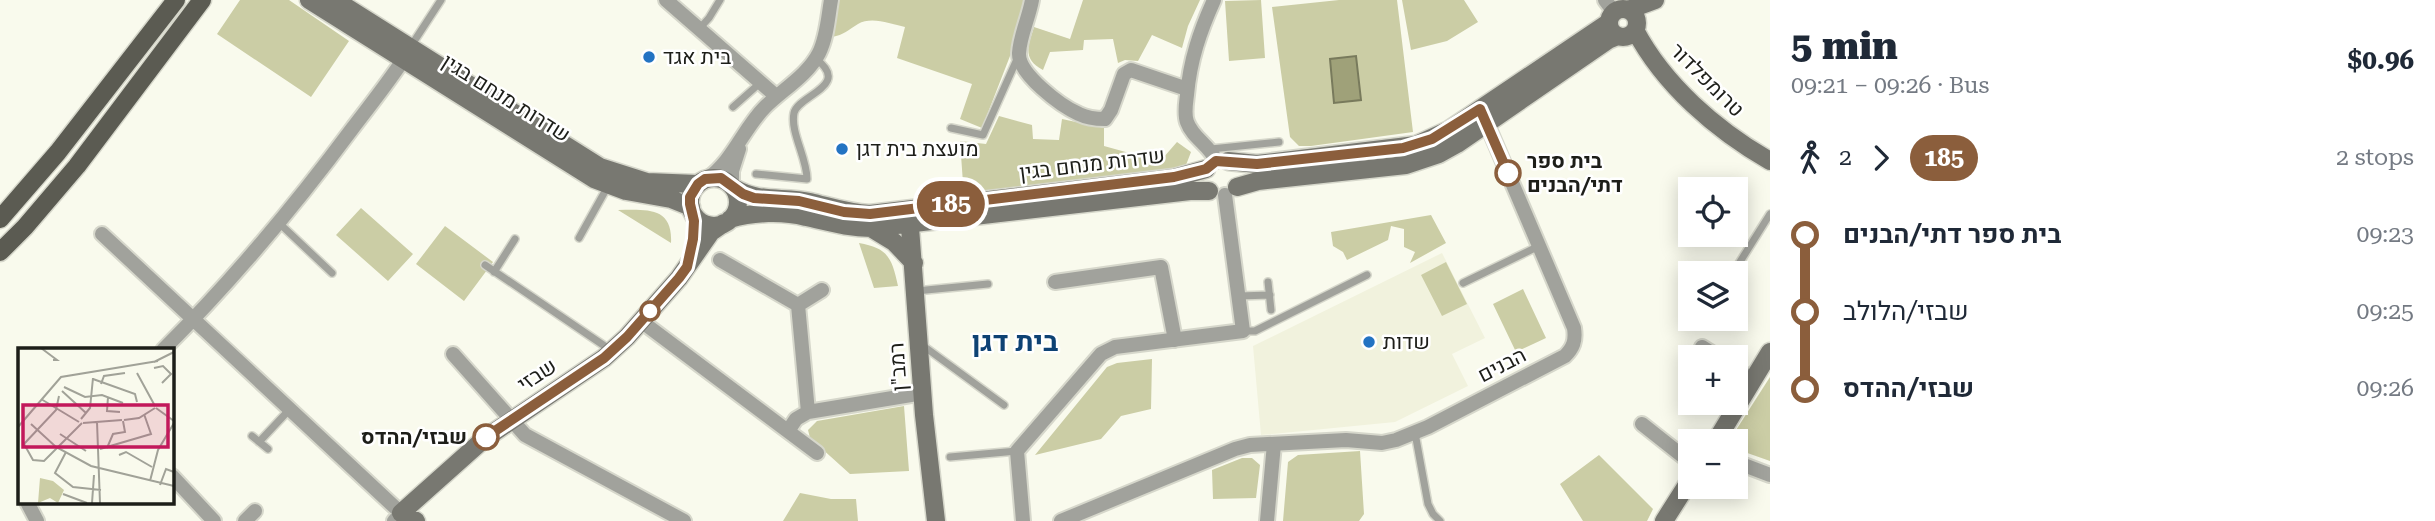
<!DOCTYPE html>
<meta charset="utf-8">
<style>
body{margin:0;font-family:"Roboto Serif",Heebo,serif;background:#f6f6f7;color:#1f2937;height:100vh;display:flex;flex-direction:column;font-size:26px;white-space:nowrap}
*{box-sizing:border-box;margin:0}
p{font-size:23px;color:#747a83}
.icon{flex:none;width:38px;height:38px;fill:none;stroke:currentColor;stroke-width:2;stroke-linecap:round;stroke-linejoin:round}
.map{position:relative;flex:1;overflow:hidden}
.panel{display:flex;flex-direction:column;background:#fff;width:665px}
.panel>*{flex:none}
.badge{padding:0 14px;border-radius:23px;font-size:24px;line-height:46px}
.controls{position:absolute;left:1678px;top:177px;display:grid;gap:14px}
.controls a{display:grid;place-items:center;width:70px;height:70px;border-radius:0px;background:#fff;box-shadow:0 4px 18px #0003;font-size:35px}
.map>.badge{position:absolute;translate:-50% -50%;box-shadow:0 0 0 4px #fff}
.legs{display:flex;align-items:center;gap:10px;height:77px;padding:0 21px;font-size:23px}
.legs p{margin-inline-start:auto}
.overview{display:flex;align-items:center;justify-content:space-between;height:119px;padding:0 21px}
h1{font-size:38px;font-weight:800;line-height:52px}
ul{padding:0 21px;list-style:none}
li{display:flex;align-items:center;gap:24px;height:77px;font-size:26px}
li i{display:grid;place-items:center;width:10px;height:100%;margin:0 9px;background:currentColor}
li i::after{content:'';width:18px;height:18px;margin:-9px;border:5px solid;border-radius:50%;background:#fff}
li p{margin-inline-start:auto}
li:first-child i{background:linear-gradient(#0000 50%,currentColor 0)}
li:last-child i{background:linear-gradient(currentColor 50%,#0000 0)}
main{display:flex;flex:1;min-height:0}
.map>svg:first-child{display:block}
</style>
<main>
<div class="map">
<svg width="1770" height="521" viewBox="0 0 1770 521">
<rect width="100%" height="100%" fill="#f9faed"/>
<path fill="#f1f2dd" d="M1442 253 1485 338 1452 354 1468 386 1395 422 1261 435 1253 346Z"/>
<path fill="#cbcda5" d="M240 0H289L349 41 311 97 217 34Z
M839 0H1024L1010 56 982 128 960 119 972 84 897 58 905 27C890 24 872 16 858 24 848 30 844 35 832 37Z
M1083 0H1200L1188 26 1182 48 1152 35 1138 61 1125 60 1118 63 1113 39 1084 40 1083 50 1050 52 1043 70C1022 59 1028 46 1034 27L1070 39Z
M1261 0 1265 58 1229 61 1225 1Z
M1339 0H1397L1413 132 1311 146H1299L1290 137 1272 7Z
M1402 0H1464L1478 22 1447 41 1411 50Z
M999 116 1032 125 1033 139 1059 140 1062 119 1104 128V146L1151 159 1163 158 1177 142 1191 152 1186 165 1177 169 964 197 960 141 986 144Z
M361 208 413 254 388 281 336 235Z
M618 210C646 210 673 206 671 243Z
M1431 215 1446 243 1410 263 1415 252 1404 247V229L1391 226 1388 240 1347 260 1343 252 1333 246 1331 232Z
M445 226 493 262 464 301 416 264Z
M859 243C888 248 892 258 898 286L874 288Z
M1446 262 1467 304 1442 316 1421 275Z
M1523 289 1546 338 1516 352 1493 304Z
M1152 359 1151 409 1121 416 1101 439 1035 455 1107 367 1117 363Z
M1770 377V461L1736 449V441H1729Z
M904 406 909 471 850 474 810 438 808 430 817 421Z
M1360 451 1364 514 1359 521H1283L1288 462 1298 455Z
M1599 455 1653 509 1647 521H1583L1560 484Z
M1242 458H1252L1260 465 1256 498 1213 499 1212 470Z
M800 493 831 499H856L858 521H783Z"/>
<path fill="#9fa179" stroke="#787a5c" stroke-width="2" d="M1356 56 1361 100 1334 103 1330 59Z"/>
<g fill="none" stroke-linecap="round" stroke-linejoin="round">
<defs>
<path id="lane" d="M699 29 709 18 720 0
M411 46 441 0
M733 107 760 83
M951 128 983 135 1018 57
M1211 149 1279 142
M756 174 807 179C807 158 790 132 794 113 798 95 852 86 816 59
M279 223 332 273
M579 238 608 186
M485 265 612 351
M494 272 515 239
M1733 273 1770 214
M1268 282 1271 310
M1463 283 1539 246
M916 291 988 284
M1239 296 1270 295
M1243 331H1255L1367 275
M922 345 1004 405
M1415 433 1428 504 1433 514 1440 521
M252 436 268 449
M259 442 290 409
M950 457 1017 451"/>
<path id="street" d="M666 0 776 96
M1032 0C1029 17 1020 36 1019 53 1018 74 1061 106 1079 114 1087 118 1096 119 1105 119L1111 110 1124 74 1131 70 1187 89
M1214 0C1200 31 1190 60 1187 95 1186 103 1184 114 1187 122 1193 139 1210 145 1216 161
M1605 0 1614 12
M707 179C733 161 743 129 765 107 782 90 808 75 819 53 827 37 828 17 831 0
M732 186V171L739 149
M102 234 401 513 394 521
M720 260 798 305 808 412
M1055 282 1161 267 1175 340
M798 305 822 290
M641 321 817 453
M1702 347 1718 357
M163 350C232 281 294 207 352 129 371 104 392 78 409 51
M453 354 525 435 684 521
M1736 369 1753 380
M1642 424 1690 462
M788 431 796 419 808 412 923 393
M1736 462 1770 475
M172 476 214 521
M27 502 37 521
M245 521 255 511
M1023 521 1017 451 1101 354 1115 347 1243 331 1225 195
M1061 521 1235 449 1250 445 1346 440 1382 443 1396 440 1428 427 1565 356C1573 348 1576 341 1574 328L1484 117
M1267 521 1274 444"/>
<path id="secondary" d="M309 0 594 179 626 191 671 199 691 207
M335 0 600 167 647 182 697 184
M1609 23a14 14 0 1 1 28 0a14 14 0 1 1-28 0Z
M1628 10 1655 0
M1635 30C1664 85 1716 130 1770 161
M1228 161 1257 164 1416 145 1449 130 1608 23
M690 202a24 24 0 1 1 48 0a24 24 0 1 1-48 0Z
M1237 187 1258 181 1406 165 1439 154 1457 144 1608 40 1618 36
M734 188C759 203 783 196 810 202 831 207 848 213 870 214L1174 178 1206 169
M909 214 924 415 936 521
M730 219C753 212 783 211 806 217 829 222 848 228 871 228L1190 191H1209
M871 228 894 242 914 263
M1716 441 1770 352
M416 521 401 513 484 439 604 358 627 337 679 278 711 232 724 223
M1664 521 1690 480"/>
<path id="primary" d="M0 219 58 152 176 0
M0 252 25 227 77 166 202 0"/>
</defs>
<use href="#lane" stroke="#d6d7cb" stroke-width="10"/>
<use href="#street" stroke="#d6d7cb" stroke-width="18"/>
<use href="#secondary" stroke="#d6d7cb" stroke-width="21"/>
<use href="#primary" stroke="#d6d7cb" stroke-width="21"/>
<use href="#lane" stroke="#a1a29c" stroke-width="7"/>
<use href="#street" stroke="#a1a29c" stroke-width="14"/>
<use href="#secondary" stroke="#787871" stroke-width="18"/>
<use href="#primary" stroke="#5b5b52" stroke-width="18"/>
</g>
<g fill="none" stroke-linecap="round" stroke-linejoin="round">
<defs>
<path id="line-1" d="M486 437 604 358 627 337 679 278 687 267 693 239 694 221 690 204V197L698 184 705 179 721 178 743 194 754 198 799 201 844 212 870 214 1174 177 1206 169 1216 161 1257 164 1403 148 1432 139 1480 109 1508 173"/>
</defs>
<use href="#line-1" stroke="#fff" stroke-width="16"/>
<use href="#line-1" stroke="#8b5e3c" stroke-width="10"/>
</g>
<g fill="#2373c2" stroke="#fff" stroke-width="2.5">
<circle cx="649" cy="57" r="7"/>
<circle cx="842" cy="149" r="7"/>
<circle cx="1369" cy="342" r="7"/>
</g>
<g fill="#fff" stroke="#8b5e3c" stroke-width="3.5">
<circle cx="1508" cy="173" r="12"/>
<circle cx="650" cy="311" r="9"/>
<circle cx="486" cy="437" r="12"/>
</g>
<g text-anchor="middle" dominant-baseline="central" stroke-width="5" stroke-linejoin="round" paint-order="stroke">
<g font-size="21" fill="#1d1e19" stroke="#fff" text-anchor="start">
<text x="663" y="57">בית אגד</text>
<text x="856" y="149">מועצת בית דגן</text>
<text x="1383" y="342">שדות</text>
</g>
<g font-size="21" fill="#1d1e19" stroke="#fff">
<text transform="translate(1707 80) rotate(45)">טרומפלדור</text>
<text transform="translate(506 98) rotate(32)">שדרות מנחם בגין</text>
<text transform="translate(1092 164) rotate(-7)">שדרות מנחם בגין</text>
<text transform="translate(1502 365) rotate(-27)">הבנים</text>
<text transform="translate(898 367) rotate(-94)">רמב"ן</text>
<text transform="translate(537 375) rotate(-33)">שבזי</text>
</g>
<g font-size="21" font-weight="bold" fill="#1d1e19" stroke="#fff" text-anchor="start">
<text x="1527" y="161">בית ספר<tspan x="1527" dy="24">דתי/הבנים</tspan></text>
<text x="467" y="437" text-anchor="end">שבזי/ההדס</text>
</g>
<g font-size="28" font-weight="bold" fill="#0e4274" stroke="#fff">
<text x="1015" y="341">בית דגן</text>
</g>
</g>
<g transform="translate(18 348)">
<rect width="156" height="156" fill="#f9faed"/>
<path d="M22 130 35 133 46 142 40 155 32 150 20 155Z" fill="#cbcda5"/>
<path fill="none" stroke="#a1a298" stroke-width="2" d="M23 0 39 12H35M136 14 156 4M136 20 145 18 153 26 144 35M119 25 137 58M75 31 117 46 119 54M83 36 86 28 107 25M46 39 67 49 84 47 105 55M44 43 68 65M41 48 38 62 6 96 15 112 26 113 64 75M90 49 89 63 102 64M23 51 61 74M138 60 156 73M63 71 72 60 75 30M106 72 121 70 137 60M79 74 82 155M65 75 104 72M13 76 38 99 73 118 156 138M0 79 43 29 140 13M42 86 68 103M89 100 95 86 107 84 105 73M82 101 133 86 126 66M48 104 37 125 55 139 83 142M101 107 108 104 134 119M132 133 140 102 156 75M142 137 148 121 156 124M45 146 69 155M74 155 76 127"/>
<path fill="#c2185b" fill-opacity="0.15" stroke="#c2185b" stroke-width="3.5" d="M5 57H150V99H5Z"/>
<rect width="156" height="156" fill="none" stroke="#1d1e19" stroke-width="3.5"/>
</g>
</svg>
<div class="controls">
<a><svg class="icon" aria-label="locate" viewBox="0 0 24 24"><circle cx="12" cy="12" r="6"/><path d="M12 2v4M12 18v4M2 12h4M18 12h4"/></svg></a>
<a><svg class="icon" aria-label="layers" viewBox="0 0 24 24"><path d="M12 4l9 5-9 5-9-5zM3 14l9 5 9-5"/></svg></a>
<a>+</a>
<a>−</a>
</div>
<b class="badge" style="left:951px;top:204px;background:#8b5e3c;color:#fff">185</b>
</div>
<section class="panel">
<div class="overview"><div><h1>5 min</h1><p>09:21 – 09:26 · Bus</p></div><b>$0.96</b></div>
<div class="legs"><svg class="icon" aria-label="walk" viewBox="0 0 24 24"><circle cx="13" cy="4" r="2"/><path d="M13 8l-2 6 4 7M11 14l-3 7M7 12l3-4h3l4 4"/></svg>2<svg class="icon" aria-label="forward" viewBox="0 0 24 24"><path d="M9 5l7 7-7 7"/></svg><b class="badge" style="background:#8b5e3c;color:#fff">185</b><p>2 stops</p></div>
<ul>
<li><i style="color:#8b5e3c"></i><b>בית ספר דתי/הבנים</b><p>09:23</p></li>
<li><i style="color:#8b5e3c"></i><span>שבזי/הלולב</span><p>09:25</p></li>
<li><i style="color:#8b5e3c"></i><b>שבזי/ההדס</b><p>09:26</p></li>
</ul>
</section>
</main>
